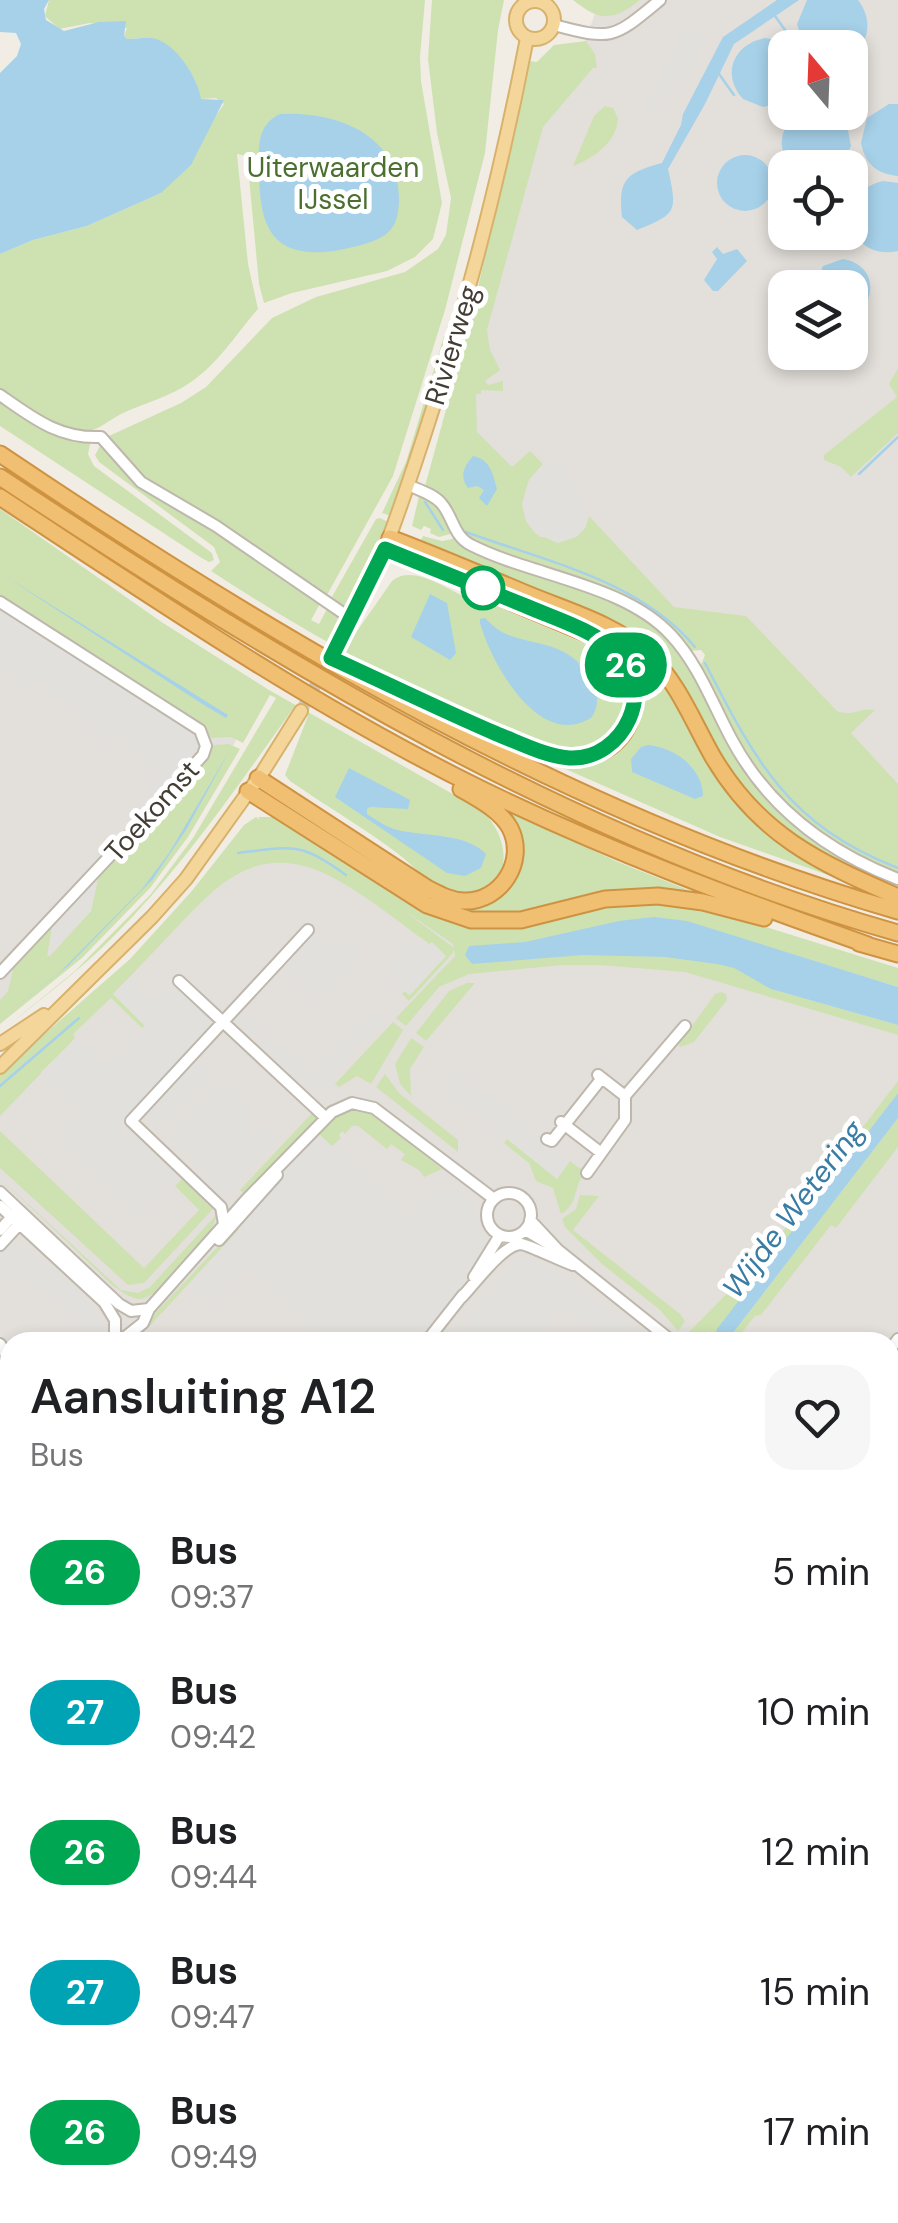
<!DOCTYPE html>
<style>
body{margin:0;font-family:"DM Sans",sans-serif;background:#f6f6f6;color:#202124;height:100vh;display:flex;flex-direction:column;font-size:38px;white-space:nowrap}
*{box-sizing:border-box;margin:0}
p{font-size:32px;color:#757577}
.icon{flex:none;width:55px;height:55px;fill:none;stroke:currentColor;stroke-width:2;stroke-linecap:round;stroke-linejoin:round}
.map{position:relative;flex:1;overflow:hidden}
.panel{position:absolute;left:0px;top:1332px;width:900px;height:892px;display:flex;flex-direction:column;background:#fff;border-radius:30px 30px 0 0;box-shadow:0 5px 15px #0003}
.panel>*{flex:none}
.badge{padding:0 20px;border-radius:32px;font-size:35px;line-height:65px}
.needle{width:65px;rotate:341deg}
.fabs{position:absolute;left:768px;top:30px;display:grid;gap:20px}
.fabs a{display:grid;place-items:center;width:100px;height:100px;border-radius:20px;background:#fff;box-shadow:0 5px 15px #0003;font-size:50px}
.map>.badge{position:absolute;translate:-50% -50%;box-shadow:0 0 0 5px #fff}
.round{display:grid;place-items:center;flex:none;width:105px;height:105px;border-radius:30px;background:#f6f6f6}
.summary{display:flex;align-items:center;justify-content:space-between;height:170px;padding:0 30px}
h1{font-size:48px;font-weight:600;line-height:75px}
ul{padding:0;list-style:none}
li{display:flex;align-items:center;gap:30px;height:140px;padding:0 30px}
li div{flex:1}
li b{display:block;font-size:38px}
li em{font-style:normal}
li .badge{min-width:110px;font-weight:700;text-align:center}
.map>svg:first-child{display:block}
</style>
<div class="map">
<svg width="898" height="2223" viewBox="0 0 898 2223">
<rect width="100%" height="100%" fill="#f1ede5"/>
<path fill="#e3dfda" fill-rule="evenodd" d="M600 0H898V826L707 638 439 484 541 119 579 57ZM785 48H850V112H785ZM785 168H850V232H785ZM785 288H850V352H785Z
M0 531 256 700 231 750 0 1017Z
M299 847 477 951 687 940 898 1002V1880L890 1883V1342H10V1856L0 1853V1086L30 1062 238 853Z"/>
<path fill="#cee2b1" d="M49 0H425L420 57 421 81 442 203 433 239 415 257 387 271 292 293 264 303 259 284 247 156 237 154 248 264 258 309C237 333 218 364 191 382 170 397 144 403 121 414 104 423 93 436 72 431 46 426 21 403 0 388V254L33 240 87 226 161 193 224 104 216 98 200 99C198 76 176 45 152 39 145 37 135 39 127 39L124 36 127 28 90 23 59 29 45 16Z
M432 0H504L498 30 485 153 445 310 393 476 327 595C290 570 254 544 218 520 186 499 122 473 109 436L181 403 206 387 272 318 316 297 405 272 438 249 446 235 451 198 437 133 428 59Z
M573 0H640C614 21 600 22 573 0Z
M586 41 595 54 597 68H593L543 127 487 330 490 350 500 370 485 381 488 385 503 381V391L481 390V394H476L477 432 512 467 530 451 543 464C521 489 514 512 540 537H576L585 528 589 516 674 607 746 616 837 711C851 717 862 707 875 710L851 733 898 784V876C840 852 788 817 751 766 730 737 716 701 699 670L705 655 701 650 687 651 646 612 469 541 425 486 470 322 530 61 537 62 554 45Z
M605 106 613 108 618 118C617 142 594 158 573 166L594 116Z
M444 336H448L391 516 382 513 406 462Z
M898 368V433L851 477 841 467 824 460V455L897 397 889 384Z
M0 398 42 428 91 440 88 454 94 466 212 553 214 560 209 562 200 557 0 426Z
M100 446 131 479 321 602 311 620 319 624 328 607 339 614 342 624 335 636 348 644 392 581C414 563 449 591 471 600L470 604 475 606 479 599 607 653C621 672 631 692 621 716 611 738 589 748 565 747 536 746 505 729 479 718 386 677 295 626 211 571L220 562 214 547 99 462 95 455Z
M419 496 435 500 454 533 439 537 430 533 431 529 424 526 421 530 412 526Z
M0 509 163 623 269 690 481 810C518 843 510 904 455 893 430 888 416 867 397 853 361 826 323 804 290 781L285 775 308 716 294 707C238 786 181 869 112 938 77 973 38 1001 0 1032L75 971 151 894 193 838 276 698 270 695 243 743 231 737 211 738 206 728 0 596Z
M380 518 388 522 346 611 329 602 376 519Z
M423 536 442 541 457 538 615 600 635 610 671 638 780 807 898 881V889L817 853 762 811 731 773 674 673 504 575 421 540Z
M423 555 621 639 664 678 736 797 879 893 720 837 520 749 568 762 635 724C649 687 636 656 604 634Z
M229 744 240 749 188 837 150 888 82 958 0 1024V1000L8 991 14 965 52 927 49 957 91 911 98 878 205 760 213 745Z
M494 804 618 862 721 903 678 894 515 916 486 917 440 907 285 811 288 806 427 897 447 906 471 907 518 858Z
M256 817 260 820 258 817H275L422 907 468 926 507 928 601 906 674 904 740 919 898 968V987L781 951 774 990 898 1025V1035L685 972 600 965H562L469 974 439 987 406 1026 396 1018 455 956 453 944 402 909 454 948 453 953 409 1001 402 994 405 991 409 995 430 945C399 922 350 882 314 869 252 847 216 886 177 927 156 949 135 972 113 994L145 1025 142 1028 111 998 73 1034 75 1038 0 1116V1073L130 959 191 892 244 825Z
M467 983H475L426 1041 416 1033 449 991Z
M721 992 726 994 727 1000 694 1042 680 1047 679 1044 715 994Z
M393 1022 403 1030 371 1084 357 1076 339 1087 335 1084Z
M411 1038 424 1047 410 1069 411 1096 400 1084 395 1064Z
M385 1074 399 1093 458 1140V1152L376 1087Z
M898 1081V1093L715 1334 729 1338 898 1118V1147L836 1228 831 1225 761 1315 755 1316 734 1342H693L685 1336 764 1256Z
M358 1109 375 1115 442 1169 424 1177 419 1170 401 1160 405 1154 391 1144 387 1149 358 1126H352L345 1134 342 1131 339 1135 341 1138 331 1147 316 1137 335 1116Z
M314 1111 318 1119 246 1196 240 1190Z
M0 1131 144 1268 199 1210 175 1186 182 1179 213 1209 144 1283 128 1285 0 1168Z
M507 1139 557 1178 570 1161 585 1172C573 1186 579 1204 561 1214L553 1188 536 1181 529 1163 504 1143Z
M0 1178 121 1290 138 1293 150 1287 217 1214C215 1234 161 1298 140 1299 130 1299 120 1290 112 1285Z
M580 1195 599 1196 573 1230 680 1314 685 1321 678 1331 660 1310 602 1264 565 1227 562 1219 576 1209Z
M237 1226 240 1228 135 1342H124L138 1332Z
M898 1900V2223H640L641 2215H890V1903Z"/>
<path fill="#e2e0dd" d="M687 24 707 34 684 81 645 117 643 110 659 73Z
M560 458 589 516 585 528 576 537 558 543 535 533 526 521 522 504 529 480 543 464Z
M0 607 198 735 201 746 199 753 158 798 152 801 142 791 162 769 122 732 110 744 36 678 25 688 0 666Z
M98 878 91 911 47 957 52 927Z
M311 933 331 952 345 938 361 953 317 1000 281 966Z
M420 937 429 944 432 942 446 956 410 995 384 975Z
M273 972 278 977 244 1014 309 1075 372 1010 385 1022 368 1040 363 1036 350 1050 354 1055 323 1088 318 1084 311 1090 290 1067 287 1069 235 1019 241 1013 237 1010Z
M129 978 156 1003 175 983 209 1018 211 1027 186 1053 176 1043 171 1048 182 1059 118 1123 179 1176 139 1216 57 1140 82 1112 41 1072 77 1038 108 1066 146 1027 113 994Z
M195 1059 209 1072 164 1121 147 1120 142 1115Z
M453 1068 570 1161 557 1179 447 1091 451 1086 443 1080Z
M221 1085 252 1115 245 1124 252 1130 209 1175 170 1135Z
M266 1125 279 1136 225 1195 211 1183Z
M318 1133 411 1220 444 1186 448 1190 453 1185 474 1209 477 1229 492 1245 463 1287 416 1342H330L248 1266 213 1303 191 1282 239 1230 237 1226Z
M5 1234 28 1255 46 1263 95 1310 101 1325 98 1342H86L92 1336 43 1290H33L28 1281 9 1277 0 1286V1238Z
M523 1256 562 1276 649 1342H609L562 1305 532 1342H451L516 1259Z
M0 1665H10V1845L0 1842Z"/>
<path fill="#a6d1e9" d="M0 0H49L44 9 46 20 64 31 99 22 126 21 124 36 127 39C135 39 144 37 152 38 176 42 198 78 201 99L224 100 191 165 161 193 87 226 33 240 0 254V73L17 56 21 44 16 33 0 32Z
M777 0H799L734 44 705 104 668 169C678 213 676 214 637 230L622 217C618 179 626 173 662 163L681 125 683 114 723 37Z
M807 0H858C873 20 870 41 850 57V48L804 47 797 24Z
M765 38 777 40 790 47 785 48V102L763 107 743 99C721 75 733 44 765 38Z
M889 104H898V176C877 174 865 164 861 143L867 118Z
M799 112 834 113 847 125 851 146 841 167H792C776 148 779 128 799 112Z
M280 114C337 111 401 135 399 201 398 215 397 226 385 235 371 244 350 248 334 251 272 259 260 227 259 174 259 150 255 126 280 114Z
M717 183a28 28 0 1 1 56 0a28 28 0 1 1-56 0Z
M883 181 898 183V251C874 256 856 245 851 221 851 199 862 186 883 181Z
M717 247 723 254 737 249 747 261 718 291H713L704 280 717 259 712 252Z
M843 259C866 263 876 281 867 302L850 315V288L814 287 823 266Z
M473 456C490 459 493 474 497 489L487 506 479 498 484 490 477 486 468 488C459 476 464 466 473 456Z
M0 573 228 715 226 718 204 705Z
M430 594 447 603 456 653 450 660 411 637Z
M485 618C491 624 496 629 504 633 523 642 546 642 564 652 587 665 607 692 592 717 540 752 491 663 480 623V619Z
M648 745C674 747 703 768 703 796L695 799 632 772 631 759 641 747Z
M230 750 186 830 153 879 68 966 0 1019 61 971 142 889 169 853Z
M349 768 410 800 408 809 370 807 367 809V814C378 821 389 829 402 831 427 836 468 834 486 854L481 868 465 876 447 873 335 797Z
M654 917 687 921 898 987V1025L771 989 734 968 717 964 665 957 583 955 472 964 465 955 469 946 525 942 619 921Z
M898 1093V1118L729 1338 719 1341 715 1336 717 1329Z"/>
<g fill="none" stroke-linecap="round" stroke-linejoin="round">
<path stroke="#a6d1e9" stroke-width="2.5" d="M775 16 798 48
M719 74 734 95
M859 474 898 437
M425 502 443 530
M466 532C544 561 640 580 695 647
M705 663C756 762 788 825 898 868
M238 853C293 846 300 842 346 875
M0 1086 79 1018"/>
<path stroke="#cecac2" stroke-width="12" stroke-dasharray="12 6" stroke-linecap="butt" d="M301 711 341 640"/>
<defs>
<path id="minor" d="M554 25C613 41 614 38 660 0
M0 395C33 418 59 439 101 437L141 482 216 526 353 620
M408 485C419 490 433 494 441 503 453 516 453 536 471 545 532 576 624 584 671 635 699 665 713 705 732 740 768 807 828 852 898 879
M0 602 200 730 206 746 203 755 168 794 0 973
M179 981 326 1118
M598 1075 625 1096
M561 1122 600 1152
M547 1139 552 1141 602 1078
M587 1173 625 1120V1096L685 1026
M0 1192 119 1304 131 1311 149 1309
M487 1215a22 22 0 1 1 44 0a22 22 0 1 1-44 0Z
M0 1206 104 1302 115 1320V1342
M530 1220 558 1250 673 1342
M224 1224 221 1207 131 1121 308 930
M0 1230 16 1212
M525 1230 557 1249
M219 1240 277 1175
M0 1245 23 1220
M474 1277 500 1235
M461 1298C474 1285 503 1244 521 1244 529 1245 561 1261 573 1265
M119 1342 143 1323 149 1309 246 1200 332 1112 352 1103 374 1108 494 1199
M426 1342 463 1295
M0 1344 10 1362
M890 1350 898 1339
M0 1469 10 1459
M890 1480 898 1481
M890 1488 898 1489
M0 1558 10 1557
M0 1655H10
M890 1675 898 1677
M890 1854 898 1852
M890 1901 898 1898
M637 2223 638 2215"/>
<path id="major" d="M516 20a19 19 0 1 1 38 0a19 19 0 1 1-38 0Z
M341 640C379 575 401 506 424 436 467 305 501 173 527 38
M0 1044 44 1015
M0 1067 152 917 186 879 262 773 301 711"/>
<path id="highway" d="M0 454C279 642 573 817 898 911
M0 477C280 662 572 841 898 933
M0 497C156 600 312 706 481 789 606 850 737 899 868 945
M390 538C438 556 484 576 532 596 571 612 616 625 648 654 678 682 693 722 713 757 759 835 818 862 898 897
M385 549 597 638C661 676 636 767 564 757 517 751 450 713 406 693
M258 778 427 888C439 894 451 901 464 901 501 902 527 861 510 828 500 810 478 799 461 789
M248 791 427 905 471 920H521L605 899 658 896 703 902 764 918
M859 943 898 954"/>
</defs>
<use href="#minor" stroke="#beb7ac" stroke-width="14"/>
<use href="#major" stroke="#d8b26c" stroke-width="16"/>
<use href="#highway" stroke="#ce9342" stroke-width="19"/>
<use href="#minor" stroke="#fff" stroke-width="10"/>
<use href="#major" stroke="#f5d69a" stroke-width="12"/>
<use href="#highway" stroke="#f0bf71" stroke-width="15"/>
</g>
<g fill="none" stroke-linecap="round" stroke-linejoin="round">
<defs>
<path id="line" d="M385 549C433 568 480 587 526 606 556 619 590 629 615 650 659 687 624 761 569 758 545 756 520 743 497 734 441 710 386 683 331 658Z"/>
</defs>
<use href="#line" stroke="#fff" stroke-width="22"/>
<use href="#line" stroke="#00a651" stroke-width="15"/>
</g>
<circle fill="#fff" stroke="#00a651" stroke-width="5" cx="483" cy="588" r="20"/>
<g text-anchor="middle" dominant-baseline="central" stroke-width="10" stroke-linejoin="round" paint-order="stroke">
<g font-size="28" fill="#4a6f2e" stroke="#fff">
<text x="333" y="167">Uiterwaarden<tspan x="333" dy="32">IJssel</tspan></text>
</g>
<g font-size="28" fill="#433d35" stroke="#fff">
<text transform="translate(452 345) rotate(-73)">Rivierweg</text>
<text transform="translate(152 811) rotate(-48)">Toekomst</text>
</g>
<g font-size="30" font-style="italic" fill="#397ca4" stroke="#fff">
<text transform="translate(793 1209) rotate(-53)">Wijde Wetering</text>
</g>
</g>
</svg>
<div class="fabs">
<a><svg class="needle" viewBox="-14 -14 28 28"><path d="M0-13l5 13h-10z" fill="#e53935"/><path d="M0 13l5-13h-10z" fill="#757577"/></svg></a>
<a><svg class="icon" aria-label="locate" viewBox="0 0 24 24"><circle cx="12" cy="12" r="6"/><path d="M12 2v4M12 18v4M2 12h4M18 12h4"/></svg></a>
<a><svg class="icon" aria-label="layers" viewBox="0 0 24 24"><path d="M12 4l9 5-9 5-9-5zM3 14l9 5 9-5"/></svg></a>
</div>
<b class="badge" style="left:626px;top:665px;background:#00a651;color:#fff">26</b>
<section class="panel">
<div class="summary"><div><h1>Aansluiting A12</h1><p>Bus</p></div><a class="round"><svg class="icon" aria-label="heart" viewBox="0 0 24 24"><path d="M12 20l-8-8c-3-5 5-10 8-4 3-6 11-1 8 4z"/></svg></a></div>
<ul>
<li><span class="badge" style="background:#00a651;color:#fff">26</span><div><b>Bus</b><p>09:37</p></div><em>5 min</em></li>
<li><span class="badge" style="background:#00a3b4;color:#fff">27</span><div><b>Bus</b><p>09:42</p></div><em>10 min</em></li>
<li><span class="badge" style="background:#00a651;color:#fff">26</span><div><b>Bus</b><p>09:44</p></div><em>12 min</em></li>
<li><span class="badge" style="background:#00a3b4;color:#fff">27</span><div><b>Bus</b><p>09:47</p></div><em>15 min</em></li>
<li><span class="badge" style="background:#00a651;color:#fff">26</span><div><b>Bus</b><p>09:49</p></div><em>17 min</em></li>
</ul>
</section>
</div>
